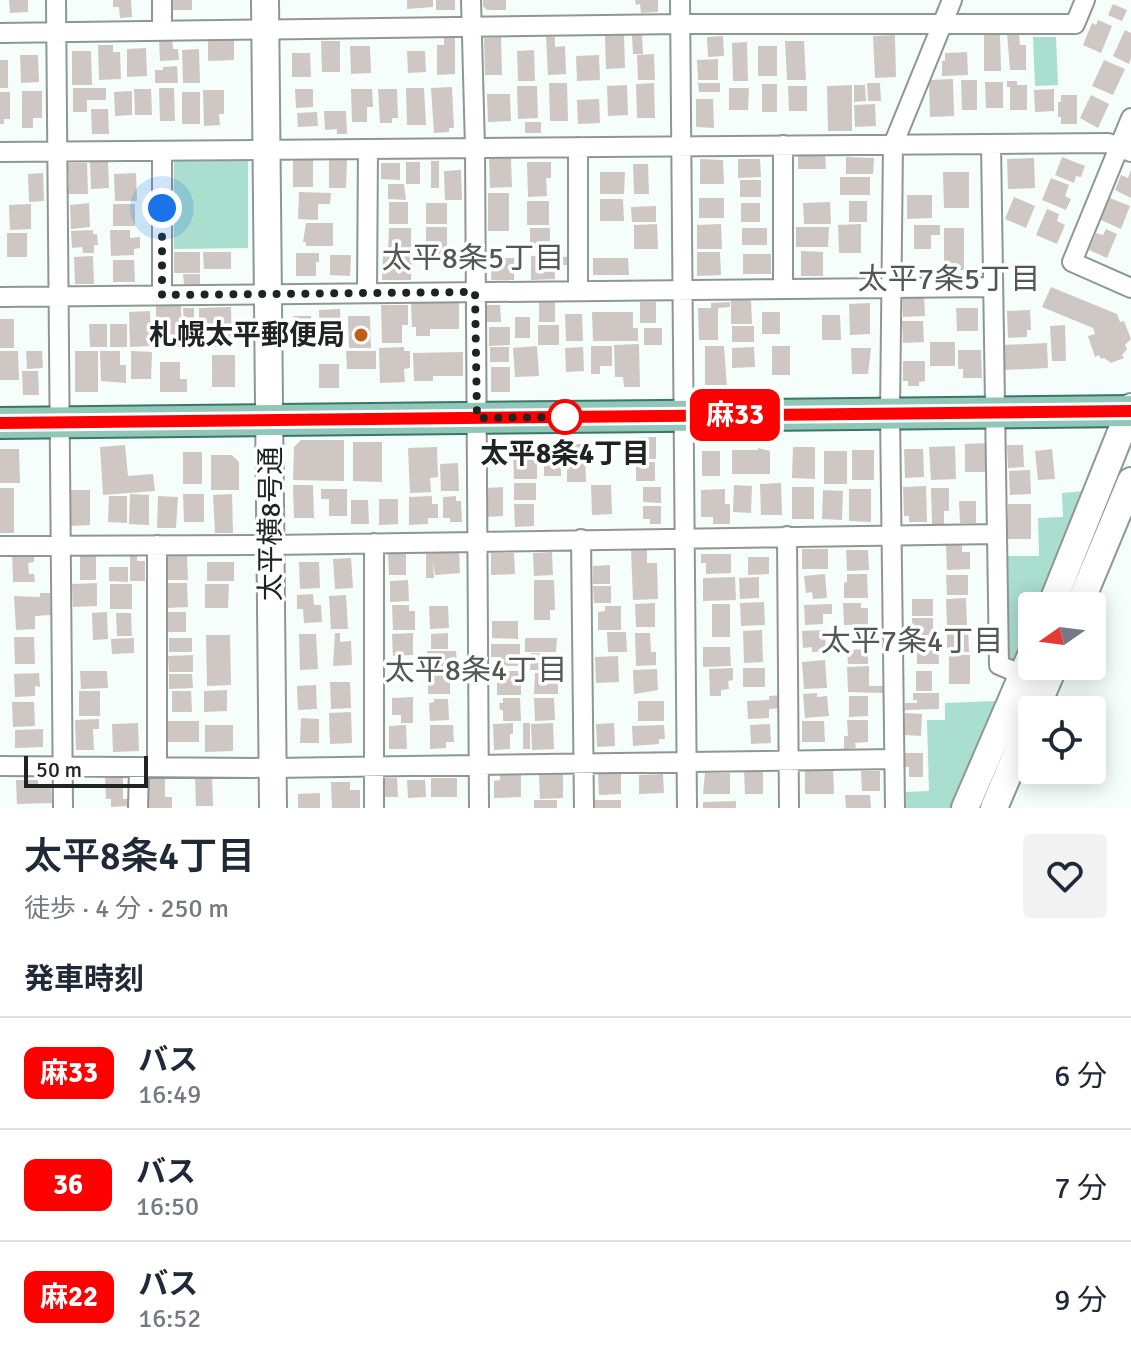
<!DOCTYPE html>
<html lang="ja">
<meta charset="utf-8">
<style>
body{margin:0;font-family:Signika,"Noto Sans JP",sans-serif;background:#f2f2f3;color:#1f2937;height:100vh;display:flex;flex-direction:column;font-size:30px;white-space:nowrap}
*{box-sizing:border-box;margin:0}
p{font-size:26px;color:#747a83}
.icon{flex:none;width:44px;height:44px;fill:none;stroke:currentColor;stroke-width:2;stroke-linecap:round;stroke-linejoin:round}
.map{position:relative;height:808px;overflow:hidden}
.details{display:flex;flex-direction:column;background:#fff;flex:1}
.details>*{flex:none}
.badge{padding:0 16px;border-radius:12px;font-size:28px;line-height:52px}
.needle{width:52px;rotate:256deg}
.tools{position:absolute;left:1018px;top:592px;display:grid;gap:16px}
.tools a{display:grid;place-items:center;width:88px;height:88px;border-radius:8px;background:#fff;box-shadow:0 4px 20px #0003;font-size:40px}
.scale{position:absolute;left:24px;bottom:20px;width:124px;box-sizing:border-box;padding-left:8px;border:4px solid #1f2322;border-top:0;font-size:22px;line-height:28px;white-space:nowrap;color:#1f2322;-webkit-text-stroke:6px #fff;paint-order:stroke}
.you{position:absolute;width:40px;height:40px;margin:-20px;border:6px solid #fff;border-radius:50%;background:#1a73e8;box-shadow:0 0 0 12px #1a73e833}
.map>.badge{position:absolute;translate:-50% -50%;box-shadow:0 0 0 4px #fff}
h2{padding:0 24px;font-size:30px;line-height:72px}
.round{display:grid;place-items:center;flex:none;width:84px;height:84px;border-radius:8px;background:#f2f2f3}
.head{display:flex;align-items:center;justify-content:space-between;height:136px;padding:0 24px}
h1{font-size:38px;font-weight:600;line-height:60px}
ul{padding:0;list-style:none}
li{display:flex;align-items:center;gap:24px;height:112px;padding:0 24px;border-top:2px solid #e0e1e3}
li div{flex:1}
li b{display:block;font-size:30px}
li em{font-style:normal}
li .badge{min-width:88px;font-weight:700;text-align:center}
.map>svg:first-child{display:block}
</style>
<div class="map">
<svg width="1131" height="808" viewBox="0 0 1131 808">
<rect width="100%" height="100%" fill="#f5fefb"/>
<path fill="#aadece" d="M1033 37H1056L1058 85 1035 86Z
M174 159H248V248L174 249Z
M1085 491 1038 606H1032V622L1016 661 1009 660 1008 556H1039L1038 518 1063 517 1062 493Z
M996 701 953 808H906L905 792 929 791 927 720H945V703Z"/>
<path fill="#cfc7c3" d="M9 0H28V12L10 13Z
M113 0H131L132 17 120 18 119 7H113Z
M172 0H192V10H172Z
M407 0H433V7L407 9Z
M436 0H455V10H436Z
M483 0H506V10H487L483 6Z
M635 0H658V12L641 13 640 4 636 5Z
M1113 4 1127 10 1122 21 1108 15Z
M1098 20 1112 26 1101 53 1083 45 1092 23 1096 25Z
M1125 30 1131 33V58L1129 64 1113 56Z
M1007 33H1019L1020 45H1026V70H1010Z
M624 35 625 68 606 69 605 36Z
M632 35H642L643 54H633Z
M895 35 896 77 875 78 873 36Z
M984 35H1000L1001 71H984Z
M546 36 555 37V47L565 46 566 74 548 75Z
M723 36 724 56 708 57 707 37Z
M501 37 502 75H485L484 38Z
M172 38 173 49H178L179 60 160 61 159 39Z
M444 38H455V74L437 75V45H444Z
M234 40V60L208 61V41Z
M321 41H340V72H322Z
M785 41H804L806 80H787Z
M747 42 748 81H733L732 43Z
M98 45H113V52H120L121 79 99 80Z
M350 46H370L371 73 351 74Z
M758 46H777V76H758Z
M146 48 147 76 127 77V49Z
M199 49 200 83H183L182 50Z
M534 50 535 81H518L517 51Z
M72 51H91L92 85H72Z
M407 51H425L426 72 408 73Z
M967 52 968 75 942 76V61H945V53Z
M292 53H310L311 77H292Z
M654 54 655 80H638L637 55Z
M20 55H38L39 82 21 83Z
M599 55 600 80 577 81 576 56Z
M718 59V80H698L697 60Z
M0 60H8V88H0Z
M1104 60 1125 69 1113 95 1092 86Z
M177 66 178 83H155V70H163V67Z
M953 79 954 116 930 117 929 80Z
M961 80H977V110H962Z
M1007 81H1017V85H1027V110H1010V87H1007Z
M985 82H1003V108H986Z
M549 83H567L568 121H550Z
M654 83 655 118H637L636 84Z
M698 83H720V92H699Z
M867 83H880L881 101H868Z
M762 84H777V112H762Z
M627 85 628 115 608 116 607 86Z
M852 85V131H828L827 86Z
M854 85H865L866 101 854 102Z
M517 86H537L538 118 518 119Z
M788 86H807V111H789Z
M452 87 454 128H449V132L434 133 431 88Z
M73 88H106V100H87V112H73Z
M159 88H174L175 121H160Z
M406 88H424L426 125H407Z
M729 88H749L748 110H729Z
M134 89H151L152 115H135Z
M295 89H313V107L296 108Z
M351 89H372L373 107H367V122H352Z
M378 89H397L398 118H392V123H380Z
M1054 89V111L1035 112 1034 90Z
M203 90H224V114H219L220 125 204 126Z
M22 91H42V118H33V128H22Z
M132 91V115L115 116 114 92Z
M0 92H10V119H4V124H0Z
M182 92H200V124H182Z
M487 94H510L511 121 488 122Z
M1061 95H1077V124H1061V117H1058V102H1061Z
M1091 95 1109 104 1098 128 1080 118Z
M599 99 600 123 578 124 577 100Z
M696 99H713L714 128 696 127Z
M875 104 876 126 855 127 854 105Z
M91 109H108L109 134H92Z
M324 111H346L347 134H337V129L325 130Z
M317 112 318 126 298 127 297 113Z
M525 122H541V133H525Z
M825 153 826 169H798V154Z
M846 157 874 158 873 174H846Z
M1062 157 1085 166 1081 177 1076 176 1074 183 1055 175Z
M511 158 512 187 490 188 489 159Z
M1034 158 1035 188 1008 189 1007 159Z
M700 159 723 160 724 184H700Z
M738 159H760L761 177 738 178Z
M293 160H313V187H293Z
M329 160H347L346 188H329Z
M108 161 109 188 91 189 90 162Z
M431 161H439V188H431Z
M406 162H420V184H406Z
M527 162H551V178H546L547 196 528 197Z
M68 163H87L88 194H66V187H69Z
M381 163H400V180L381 179Z
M633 164H648L649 194H634Z
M461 170 462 200H445L444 171Z
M1131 170V198L1115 190 1121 175 1128 178Z
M600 172H625L624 194H600Z
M943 172H969V208H944Z
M43 173 44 201 29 202 28 174Z
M136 173 137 201H115L114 174Z
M840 177H870V195H840Z
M1051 178 1069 185 1065 196 1071 199 1066 210 1042 200Z
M740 180H761V197H740Z
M388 184H404L406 200 388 199Z
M299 192 331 193 330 204H318V220L298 219Z
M488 193H509V231H488Z
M907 195H932V218L907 219Z
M1014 197 1035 206 1026 228 1005 219Z
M699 198H724V218H699Z
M1110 198 1130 206 1121 229 1101 220Z
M600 199H623L624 221H600Z
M527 201H549V225H527Z
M849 201H867V222H849Z
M389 202H408V224H389Z
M830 202 831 224H804L803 203Z
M89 203 90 227 71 229 70 205Z
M426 203H447V224H426Z
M741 203H760V222H741Z
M31 204V229L10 230 9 205Z
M113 204H135V226H113Z
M656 206V222H632L631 207Z
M1047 209 1059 214 1057 221 1065 225 1057 244 1036 235Z
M306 223H333V246H306V242H303Z
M657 224 658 249H634V225Z
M721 224 722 249H697V225Z
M861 224V253H839L838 225Z
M914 225H940V235H931V249H914Z
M426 227H447V254H426Z
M796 227H829L828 247H796Z
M389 228H411V251H388Z
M530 228H550V241H561V250H530Z
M742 228H767V245H742Z
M944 228H964V270H944Z
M1106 229 1117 234 1107 258 1089 250 1096 233 1103 235Z
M93 230V234H97L98 245H94V253H83L82 247 72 248 71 231Z
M110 230H130V238L140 237V248L134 249V255L111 256Z
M7 233H27V257H7Z
M801 251 823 252V276H801Z
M174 252H200V273H174Z
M203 252H231V269H204Z
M697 252H720L721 275 697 276Z
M296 253H319V262H316V276H296Z
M383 254 412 255 411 280H382Z
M743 254H771V274H743Z
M330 255H351L350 276 330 275Z
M93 256 94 284H75L74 257Z
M531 256 569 257 568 265H555V279L531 280Z
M492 258H514V280H491Z
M593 258H628L629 275H593Z
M113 260H134L135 282H113Z
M183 274H200V284H184Z
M1051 287 1117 314 1120 322 1124 321 1131 339 1125 345 1127 349 1122 355 1124 358 1111 363 1104 358 1101 359 1099 355 1095 357 1088 336 1095 334 1093 328 1042 307Z
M902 296H924L925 316 903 317Z
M731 300H751L752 324H731Z
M539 302H555V322H539Z
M640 302H656V323H640Z
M730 302V307L718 308V340H699L698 308H711V303Z
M411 303H459V329H430V336H416V327H412Z
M870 303V334L850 335 849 304Z
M381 305H408V325H402V343H382Z
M486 305H500L501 322H486Z
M156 306H181L182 347H156Z
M231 307 232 346 213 347 212 331H199V308Z
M183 308H194V325L184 326Z
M956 308H978V331H957Z
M340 309 341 335 333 336V345H320L319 310Z
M1030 310 1031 330H1027V337L1008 338 1007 311Z
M150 311 151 346 130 347 129 312Z
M592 312H633V328H638V341H593Z
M762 312H780V334H762Z
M565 314H582L583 341H566Z
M822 315H840L841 340H822Z
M293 316H311V343H293Z
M348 316H370L371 348H349Z
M515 317H530V338H515Z
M0 319H14V348H0Z
M902 321H923L924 342 903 343Z
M89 324H107V347H90Z
M110 324H127V347H110Z
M538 325H559V345H538Z
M1065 325 1066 361H1052L1050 326Z
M732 326H754V342H732Z
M489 327H510V345L489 346Z
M644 328H662V345H644Z
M930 342H955V366H930Z
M1047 343 1048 368 1004 370 1002 345Z
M639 344 640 387H624L623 377H615L614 345Z
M537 346 539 376 515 377 513 348Z
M591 346H612V366H600V374H591Z
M705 346H724L727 388H705Z
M772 346H790V375H772Z
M404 347V351H410V368L404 369 405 382 380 383 379 348Z
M490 347H509V362H490Z
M583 347 584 371 566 372 565 348Z
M754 347 755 367 732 368V348Z
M851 348H871L868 374H852Z
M958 350H981L982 378H963V369H958Z
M0 351H18L19 380H0Z
M26 351H42L43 368 27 369Z
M75 351H98V392H75Z
M100 351H120V365H126V383L101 381Z
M131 351 152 352 151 379H131Z
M346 351H376V369H347Z
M463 352V376H433V381H414L413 353Z
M212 355H235V387H212Z
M903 361H925V381L919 382V386H908V381H903Z
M160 362H180V379H187V392H160Z
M319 364H339V388H319Z
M491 367H510V392H491Z
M22 371H38L39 395H23Z
M637 437H656V459H636Z
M301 440H344V481L293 480 294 447Z
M353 442H382V482L353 481Z
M987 443 988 472H965V444Z
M567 444H585L586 482H567Z
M125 445 128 476 153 474 155 491 103 495 100 447Z
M1007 445H1023L1024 467 1008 468Z
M955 446 956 479 931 480 929 447Z
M437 447 438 477 430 478 431 492 410 493 408 448Z
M793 447H815V479L792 478Z
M758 448 770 451V474H732V450H758Z
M0 449H19L20 483H0Z
M544 449H561V476H544Z
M904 449H923L924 477 905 478Z
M1052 449 1055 479 1038 480 1035 451Z
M852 450H874V480H852Z
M702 451H720V476H702Z
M824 451H847V484H824Z
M183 452H202V484H183Z
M537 452V479H514L513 453Z
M211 455H232L239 462V490H211Z
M636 462H655V481H636Z
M458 463 459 491H441L440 464Z
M1030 470 1031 494 1010 495 1009 471Z
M514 483H536V500H514Z
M781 483 782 515H761L760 484Z
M293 485H313L314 518H294Z
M591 485H611L612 514 592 515Z
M734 485 752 486 751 513 733 512Z
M926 486 927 522H909V516H904L903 487Z
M503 487V516L487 517V488Z
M643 487H661V503L643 502Z
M792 487H814V519H792Z
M0 488H14V533H0Z
M931 488H949V511H944V524H932Z
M321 489H347V516H329V499H321Z
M725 489V504H730V524H713V517H701V490Z
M849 489H871V522L849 521Z
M71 490H90V525L71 526Z
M823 490 843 491 842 520 822 519Z
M130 494 149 495V525L129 524Z
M183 494H204V522H184Z
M232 494 233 533H215L213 495Z
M109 496H127V523L108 522Z
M158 496 178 497 176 528H157Z
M432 496V504H438V518H428V524L409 525V497Z
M456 496V501H461L462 522H450V518H443V497Z
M379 499H398V524L379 525Z
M351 500H368L369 524H351Z
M959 501H976V523H960Z
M514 504H534V526L515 527Z
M1008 504H1031V539H1007Z
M643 506H661V524H650V519H643Z
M946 545H962V552H970V569L947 570Z
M647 548V563H657L658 599 633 600 631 549Z
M802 549H828V569H802Z
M459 550 460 573 435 575 433 561 434 578H426V551Z
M846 550H868L869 570 847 571Z
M34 552V562L28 563 29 574H34L35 582H13L12 553Z
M96 552V580H80V553Z
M388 552H406V575H389Z
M552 552 553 575 534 576 533 553Z
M491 553H514L515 574 491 575Z
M130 554H137V561H145V581H130Z
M701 554H731V573L706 574V563H701Z
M167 556H187L188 580H167Z
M748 557H769V574L748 575Z
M351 558 353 588 335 589 333 559Z
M207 562H234V581H207Z
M299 562H319L320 588 300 589Z
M610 565V584H593V566Z
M109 567H128V582L109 581Z
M825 574 827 598 813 599 812 592 806 593 804 576Z
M847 574H867L868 598H844V583L847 582Z
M946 575H968V595H947Z
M735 577 736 600 703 601V578Z
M759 577V598L740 599 739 578Z
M408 580 409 601 390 602V581Z
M534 580H554L555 610H550V620H534Z
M97 583V606L73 607 72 584Z
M167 583H187L188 607 167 608Z
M110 584H132V609H110Z
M205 584H229L228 608H205Z
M593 586H611V603H594Z
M40 593H50L51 615 35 616V629L16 630 14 596 40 597Z
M313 594 314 605H321L322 622 304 623 303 609H297V595Z
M346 595 348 629H331L329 596Z
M966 598 967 625H947L946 599Z
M912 599H933V616H912Z
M764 602 765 625 741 626 740 603Z
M655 603V627H636L635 604Z
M843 603H861V608H868V625H844Z
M712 604H730V637H712Z
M832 604V614H823V624L805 625 804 605Z
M392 605H409V611H415V630H393Z
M429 606H448L449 628 430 629Z
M605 606H621V630H598V612L605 611Z
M107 612 108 639 93 640 92 613Z
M166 612H186V632H167Z
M116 613H131L132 636H117Z
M912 618H933V635L912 636Z
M492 621H518V639L492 638Z
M947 628H968L969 652H947Z
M762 630 763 662 744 663 743 631Z
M825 630 826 651 812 652V647L803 648 802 631Z
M607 632H626L627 652H608Z
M335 633H340V642L351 641 352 665 333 666Z
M413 633V655L393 656 392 634Z
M448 633V649H431V634Z
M635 633H650L651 652H656V665L636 666Z
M299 634H316L318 669 300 670Z
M206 635H230L231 685 207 686Z
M14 637H34L35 664H15Z
M134 638V653L112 654 111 639Z
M169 638H192V652H169Z
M525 638H557L556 652H525Z
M917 638H938L939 664H917Z
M491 644H520V666H500V657H491Z
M703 647H730L731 666 703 667Z
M868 649V664H848L847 650Z
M427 651H456L457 667H427Z
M531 653 557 654V670H530Z
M193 655V672H169L168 656Z
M949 655H970V684H949Z
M618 656 619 682 596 683 595 657Z
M825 660 827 688 804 689 802 662Z
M869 666V686H884V693L848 692 847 667Z
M733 668V680L728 681 729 689 721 690V696H710L709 669Z
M743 668H765V687H743Z
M657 669 658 690 634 694 633 670Z
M80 671H107L108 688 81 689Z
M428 671H450V694H428Z
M493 671H521V695H497V678H493Z
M916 671H932V691H916Z
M39 673 40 687 35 686V696L15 697 14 674Z
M535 673H558V694H534Z
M169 674H192L193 688 169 689Z
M330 682H350L351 708 331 709Z
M316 685 317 709 298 710 297 686Z
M227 690V711L204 712V691Z
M79 691H100V716H79Z
M172 691H191L192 712H172Z
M817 693V697L827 696 829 716 805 718 803 694Z
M913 693H939V709L905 710V703H917V700H913Z
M783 695V708L769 709V718L748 719 747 701 769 700V696Z
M849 696H868V716L849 717Z
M413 697V723H401V715H392V698Z
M503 698H520L521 721H503V710H500L499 703H503Z
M534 698H554L555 720 535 721Z
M434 699H448L449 720 430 721 429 703 434 702Z
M638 701H664V721H638Z
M12 702H34L35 726 13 727Z
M351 712 352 743 330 744 329 713Z
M905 713 922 714 921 736 905 735Z
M301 718 319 719V743H300Z
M99 719V729H93L94 750H76L75 720Z
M847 720H868V742L855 743 856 748 844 749V736H848Z
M168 721H199V742H168Z
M802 721H824L825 742H802Z
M138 723 139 751 113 752 112 724Z
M513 723V734H510V749L494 750 493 724Z
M523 723H530V749H523Z
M553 723 554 749 532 750 531 724Z
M614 723 615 746 597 747 596 724Z
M770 724 771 743 751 744 750 725Z
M205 725H233V751L205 752Z
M406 725 407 749H389V726Z
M430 725H453L454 742H446V748L430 749Z
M664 725 665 739H659V744L633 746 632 726Z
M43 729V747L15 748V730Z
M905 753H923V777H909V767H905Z
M744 769H763V794H745Z
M805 769H833L834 794H805Z
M861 771H880V791H862Z
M500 772H521V797L494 798V781L500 780Z
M598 772H621V794L599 795Z
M705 773H730V794H703Z
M563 774V798L540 799 539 775Z
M663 774 664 793 639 794V775Z
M105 775H123V799H129V806L111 807V799H106Z
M149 776H165V797H172V808H149Z
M195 776H212L213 806H196Z
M384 778H397L398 797H385Z
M431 778H457V797H431Z
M16 780H38V788L51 787 52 803 17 804Z
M407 780H425L426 797 408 798Z
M331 782H350V790H360V808H332Z
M320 793V808H298V794Z
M845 795H870L871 808H846Z
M534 800H557V808H534Z
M595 800H621V808H595Z
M736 801V808H703V802Z"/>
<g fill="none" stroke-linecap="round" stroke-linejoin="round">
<defs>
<path id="street" d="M56 0 63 808
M162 0V31
M471 0 475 148 479 808
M680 0 687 808
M0 33 681 24H1075L1085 0
M1131 118 1072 262 1131 288
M991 144 999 665 1023 675
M162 151V295
M0 152 1108 143 1131 152
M783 289V145
M578 291V147
M367 293 368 149
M0 297 992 287
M787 536 789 808
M581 539 584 808
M374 543V808
M0 546 271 545 997 534
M0 766 273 768 894 759
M157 767V545
M138 808 139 767
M895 808 890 414 893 145 952 0"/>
<path id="secondary" d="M265 0 273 808
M1051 606 1131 407
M1079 606 1131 481
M1035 710 1054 666
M965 808 1032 653
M994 808 1032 718"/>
<path id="primary" d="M0 423 1131 411"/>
</defs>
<use href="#street" stroke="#8f9794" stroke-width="22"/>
<use href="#secondary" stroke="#8f9794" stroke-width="30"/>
<use href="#primary" stroke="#3a7666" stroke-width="34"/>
<use href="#street" stroke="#fff" stroke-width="18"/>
<use href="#secondary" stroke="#fff" stroke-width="26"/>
<use href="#primary" stroke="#91c7b9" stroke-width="30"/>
</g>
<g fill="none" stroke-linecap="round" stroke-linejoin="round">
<defs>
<path id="line" d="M0 423 1131 411"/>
</defs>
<use href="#line" stroke="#fff" stroke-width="18"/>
<use href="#line" stroke="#f00" stroke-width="12"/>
<path stroke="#1f2322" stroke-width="8" stroke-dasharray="0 14.4" d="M162 208V295L475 292 477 418 565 417"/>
</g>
<circle fill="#be5f18" stroke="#fff" stroke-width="3" cx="361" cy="335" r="8"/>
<circle fill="#fff" stroke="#f00" stroke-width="4" cx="565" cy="417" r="16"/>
<g text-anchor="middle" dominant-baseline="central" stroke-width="7" stroke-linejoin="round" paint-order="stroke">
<g font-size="28" font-weight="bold" fill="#1f2322" stroke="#fff" text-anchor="end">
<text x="345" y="335">札幌太平郵便局</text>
</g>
<g font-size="28" font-weight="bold" fill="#1f2322" stroke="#fff">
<text x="565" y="454">太平8条4丁目</text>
</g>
<g font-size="28" fill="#1f2322" stroke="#fff">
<text transform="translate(271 524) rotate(-90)">太平横8号通</text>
</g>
<g font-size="30" fill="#515856" stroke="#fff">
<text x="473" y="258">太平8条5丁目</text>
<text x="949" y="279">太平7条5丁目</text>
<text x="912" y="641">太平7条4丁目</text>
<text x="476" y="670">太平8条4丁目</text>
</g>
</g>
</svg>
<div class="tools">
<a><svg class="needle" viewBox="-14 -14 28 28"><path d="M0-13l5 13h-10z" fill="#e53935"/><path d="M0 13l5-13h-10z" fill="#747a83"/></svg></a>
<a><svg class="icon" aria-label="locate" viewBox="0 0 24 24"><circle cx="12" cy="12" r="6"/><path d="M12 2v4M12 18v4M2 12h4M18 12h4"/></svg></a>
</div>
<div class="scale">50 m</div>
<div class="you" style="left:162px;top:208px"></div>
<b class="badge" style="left:735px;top:415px;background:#f00;color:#fff">麻33</b>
</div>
<section class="details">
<div class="head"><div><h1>太平8条4丁目</h1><p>徒歩 · 4 分 · 250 m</p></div><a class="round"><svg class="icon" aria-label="heart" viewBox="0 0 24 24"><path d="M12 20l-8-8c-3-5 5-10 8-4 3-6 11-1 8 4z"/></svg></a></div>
<h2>発車時刻</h2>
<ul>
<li><span class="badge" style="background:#f00;color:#fff">麻33</span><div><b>バス</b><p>16:49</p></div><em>6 分</em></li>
<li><span class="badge" style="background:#f00;color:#fff">36</span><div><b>バス</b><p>16:50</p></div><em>7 分</em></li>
<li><span class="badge" style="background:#f00;color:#fff">麻22</span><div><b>バス</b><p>16:52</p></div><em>9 分</em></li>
</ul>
</section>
